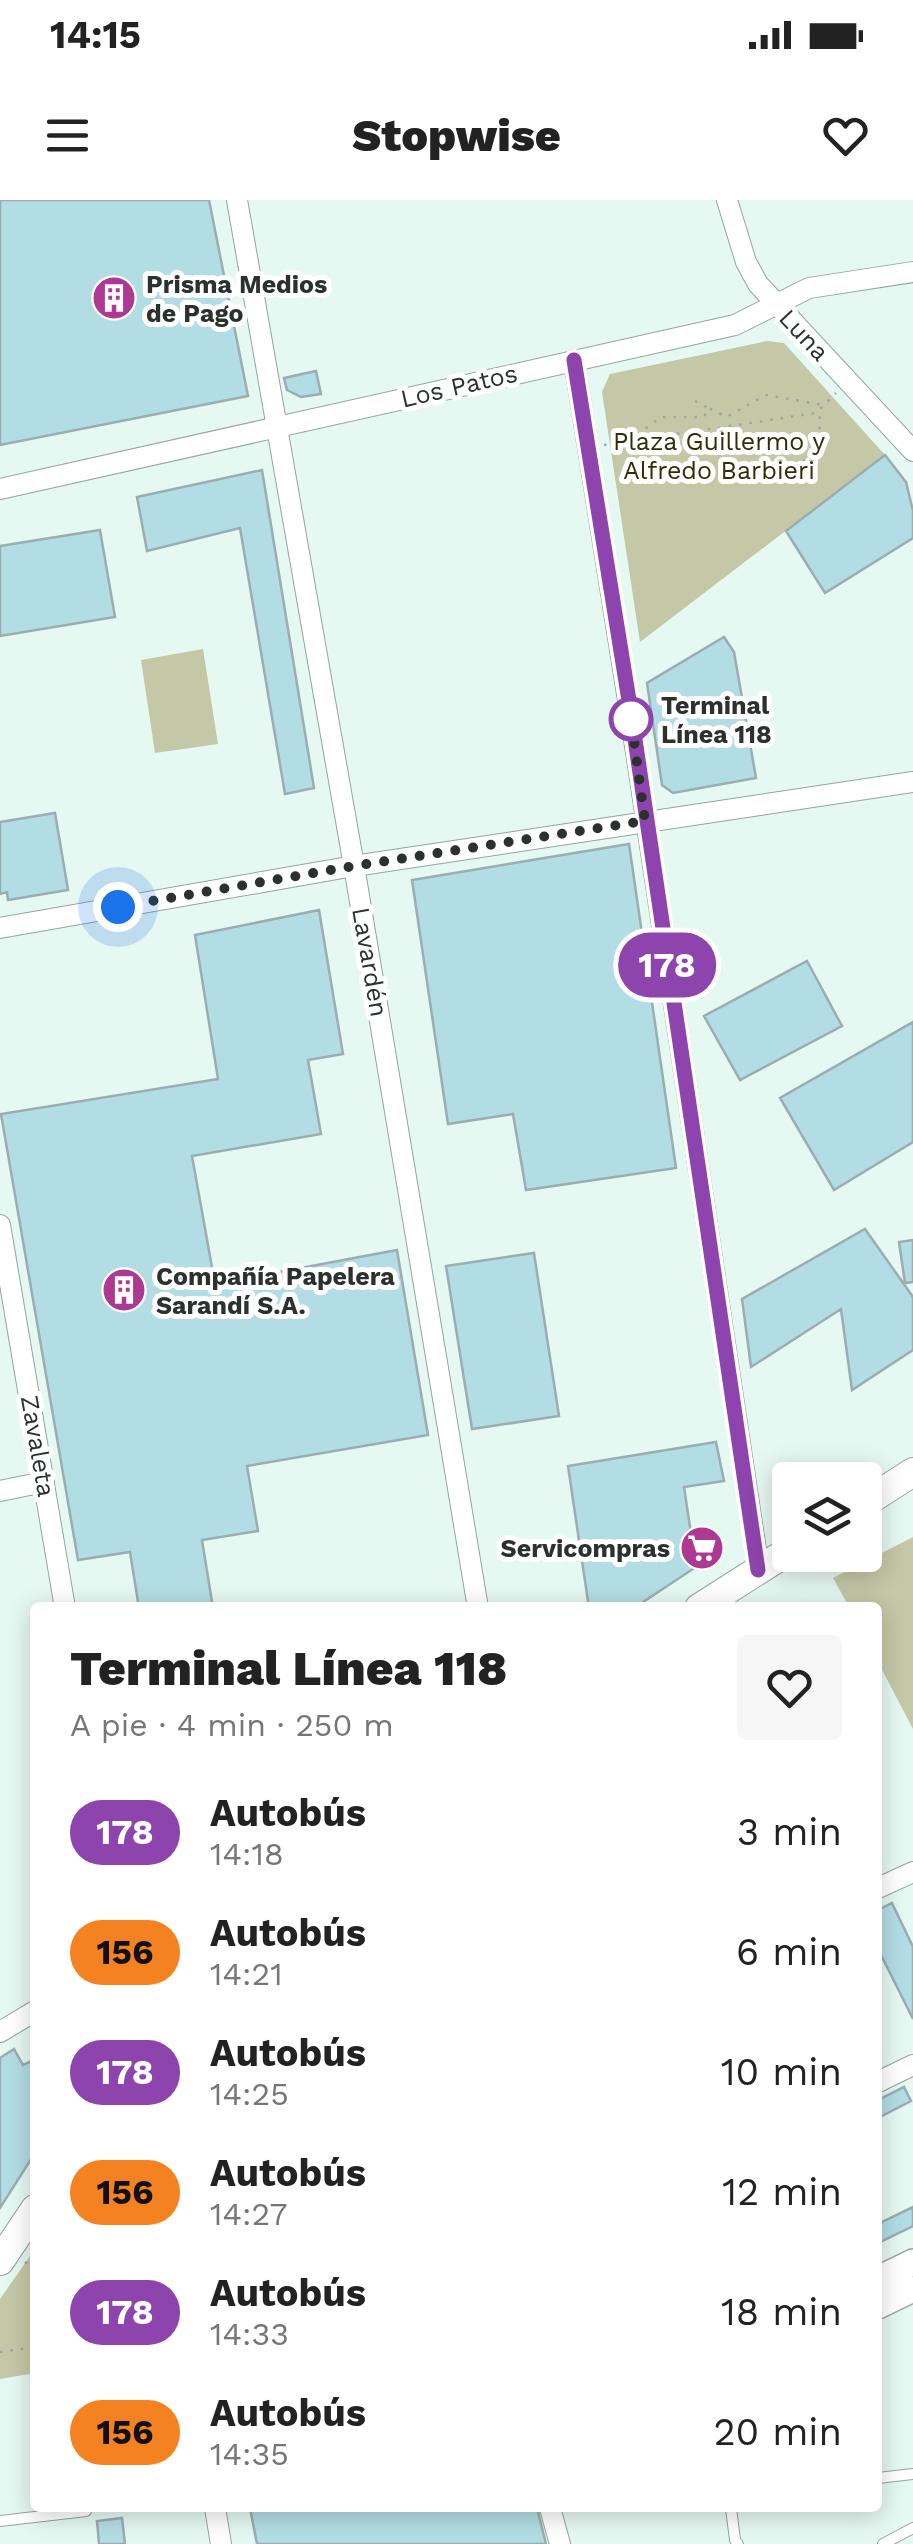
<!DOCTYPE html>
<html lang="es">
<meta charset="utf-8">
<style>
body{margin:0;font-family:"Work Sans",sans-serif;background:#f6f6f6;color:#222;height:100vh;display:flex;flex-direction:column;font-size:38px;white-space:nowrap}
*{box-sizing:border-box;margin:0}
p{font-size:32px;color:#767676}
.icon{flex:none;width:55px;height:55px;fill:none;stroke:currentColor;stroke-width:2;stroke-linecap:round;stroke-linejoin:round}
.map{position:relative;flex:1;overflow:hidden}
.details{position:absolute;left:30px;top:1402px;width:852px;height:910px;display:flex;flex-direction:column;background:#fff;border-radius:10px;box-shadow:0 5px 25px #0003}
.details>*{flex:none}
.badge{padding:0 20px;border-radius:32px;font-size:35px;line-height:65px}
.buttons{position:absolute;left:772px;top:1262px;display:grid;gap:20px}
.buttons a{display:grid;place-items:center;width:110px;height:110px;border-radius:10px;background:#fff;box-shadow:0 5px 25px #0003;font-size:50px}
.you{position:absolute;width:50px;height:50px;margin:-25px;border:8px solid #fff;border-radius:50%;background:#1a73e8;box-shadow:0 0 0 15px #1a73e833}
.map>.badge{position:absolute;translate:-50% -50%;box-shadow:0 0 0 5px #fff}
.round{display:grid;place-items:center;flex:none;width:105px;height:105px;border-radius:10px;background:#f6f6f6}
.headline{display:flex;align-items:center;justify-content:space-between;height:170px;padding:0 40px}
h1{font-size:48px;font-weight:800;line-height:75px}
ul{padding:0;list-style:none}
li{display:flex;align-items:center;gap:30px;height:120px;padding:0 40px}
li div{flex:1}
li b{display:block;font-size:38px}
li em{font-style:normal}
li .badge{min-width:110px;font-weight:700;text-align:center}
.status{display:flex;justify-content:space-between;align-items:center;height:70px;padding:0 50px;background:#fff;direction:ltr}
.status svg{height:28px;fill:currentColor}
header{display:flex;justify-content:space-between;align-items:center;height:130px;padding:0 40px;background:#fff;font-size:45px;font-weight:800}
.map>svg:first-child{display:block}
</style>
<div class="status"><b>14:15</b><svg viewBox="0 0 49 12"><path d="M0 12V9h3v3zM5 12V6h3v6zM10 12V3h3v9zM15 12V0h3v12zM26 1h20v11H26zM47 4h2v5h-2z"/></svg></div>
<header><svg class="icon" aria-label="menu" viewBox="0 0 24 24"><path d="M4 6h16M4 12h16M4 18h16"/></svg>Stopwise<svg class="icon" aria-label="heart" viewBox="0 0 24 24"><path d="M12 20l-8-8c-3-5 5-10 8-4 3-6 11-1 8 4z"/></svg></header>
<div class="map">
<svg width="913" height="2344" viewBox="0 0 913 2344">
<rect width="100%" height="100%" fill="#e6f8f2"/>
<path fill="#c5c8a7" d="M767 141 784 143 885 255 640 442 602 192 610 174Z
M203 449 218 544 155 553 141 460Z
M913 1337V1529L878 1462V1408L849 1407 833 1378Z
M35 2049V2173L0 2179V2099Z"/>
<path fill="#b3dde4" stroke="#9badb0" stroke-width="2.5" d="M0 0H209L248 196 0 245Z
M316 171 321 194 301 197 287 190 284 178Z
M885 255 906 282 913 311V338L825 393 786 331Z
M262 270 314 588 285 594 240 328 147 351 137 297Z
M100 330 115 417 0 436V346Z
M724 437 734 452 756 578 673 593 662 585 647 483Z
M55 613 68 690 8 700 7 692 0 694V622Z
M629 644 676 968 526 990 513 914 448 924 412 680Z
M319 710 343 854 308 860 321 934 192 956 215 1084 397 1050 428 1235 247 1266 258 1331 202 1340 213 1408H139L130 1352 78 1360 1 914 218 879 195 735Z
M807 761 842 826 740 880 704 816Z
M913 822V942L834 990 780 898Z
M865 1029 913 1097V1150L852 1190 841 1109 751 1167 742 1099Z
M913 1040V1082L905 1083 899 1042Z
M534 1053 559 1216 472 1229 446 1066Z
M716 1242 724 1281 684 1287 696 1367 634 1408H589L568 1266Z
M892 1703 913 1747V1819L878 1749V1710Z
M14 1849 23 1865 35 1859V1953L0 2008V1858Z
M904 1887 911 1901 878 1918V1900Z
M913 2007V2026L878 2043V2024Z
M250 2308H537L546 2344H257Z
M122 2318 125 2344H99L97 2321Z"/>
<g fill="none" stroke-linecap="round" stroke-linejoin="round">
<defs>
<path id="service" d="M878 2278 913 2274
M731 2308 735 2340 738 2344
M0 2321 86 2311
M883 2344 913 2328"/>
<path id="minor" d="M237 0 354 666 478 1408
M727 0 746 62 758 84 913 251
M574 160 631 519 759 1370
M0 289 735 125 809 88 913 72
M0 728 354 666 913 582
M0 1025 65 1408
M0 1291 44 1282
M878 1688 913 1672
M0 1832 35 1811
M878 1882 913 1865
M215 2308 221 2344
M550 2308 560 2344"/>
<path id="tertiary" d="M878 2079 913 2062
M878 2106 913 2089"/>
<path id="secondary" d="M865 1303 913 1272
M699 1408 790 1350
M0 2061 35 2009"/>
</defs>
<use href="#service" stroke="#94a49f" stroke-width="12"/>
<use href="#minor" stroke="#94a49f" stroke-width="22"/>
<use href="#tertiary" stroke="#94a49f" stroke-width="28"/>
<use href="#secondary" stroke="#94a49f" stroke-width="30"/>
<path stroke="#9aa7a3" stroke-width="2.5" stroke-dasharray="2.5 8" stroke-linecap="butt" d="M695 201 708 208
M629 241 661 217H704L709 208 726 217 766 195 824 205
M604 245 816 213 836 193
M775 276 819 253 820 211
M25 2062 35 2069
M0 2152 35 2147"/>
<use href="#service" stroke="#fff" stroke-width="10"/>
<use href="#minor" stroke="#fff" stroke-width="20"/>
<use href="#tertiary" stroke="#fff" stroke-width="25"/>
<use href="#secondary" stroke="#fff" stroke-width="28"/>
</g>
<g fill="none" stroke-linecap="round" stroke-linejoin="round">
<defs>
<path id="line" d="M574 160 632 519 758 1370"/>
</defs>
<use href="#line" stroke="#fff" stroke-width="22"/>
<use href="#line" stroke="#8e44ad" stroke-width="15"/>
<path stroke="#2a312f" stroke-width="10" stroke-dasharray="0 18" d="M118 707 354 666 645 621 631 519"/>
</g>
<defs>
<symbol id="building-disc" viewBox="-11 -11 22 22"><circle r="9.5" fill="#ad3992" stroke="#fff"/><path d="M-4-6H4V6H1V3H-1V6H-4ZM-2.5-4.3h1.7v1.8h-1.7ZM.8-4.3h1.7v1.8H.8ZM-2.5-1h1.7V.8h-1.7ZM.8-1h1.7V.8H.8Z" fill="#fff"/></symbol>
<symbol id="supermarket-disc" viewBox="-11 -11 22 22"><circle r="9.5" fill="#ad3992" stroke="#fff"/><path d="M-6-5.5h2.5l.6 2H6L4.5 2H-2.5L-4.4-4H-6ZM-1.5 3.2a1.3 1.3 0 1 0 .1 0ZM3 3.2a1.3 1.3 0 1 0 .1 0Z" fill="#fff"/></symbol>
</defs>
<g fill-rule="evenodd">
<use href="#building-disc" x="89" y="73" width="50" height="50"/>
<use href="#building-disc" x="99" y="1065" width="50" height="50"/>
<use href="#supermarket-disc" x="677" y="1323" width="50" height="50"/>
</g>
<circle fill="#fff" stroke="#8e44ad" stroke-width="5" cx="631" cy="519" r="20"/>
<g text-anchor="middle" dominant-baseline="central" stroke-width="10" stroke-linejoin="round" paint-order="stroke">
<g font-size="25" font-weight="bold" fill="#2a312f" stroke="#fff" text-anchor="start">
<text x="146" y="84">Prisma Medios<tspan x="146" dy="29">de Pago</tspan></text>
<text x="156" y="1076">Compañía Papelera<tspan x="156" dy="29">Sarandí S.A.</tspan></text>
<text x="670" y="1348" text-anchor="end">Servicompras</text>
</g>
<g font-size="25" fill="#2a312f" stroke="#fff">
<text transform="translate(804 135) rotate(47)">Luna</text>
<text transform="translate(459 186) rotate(-13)">Los Patos</text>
<text transform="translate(370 762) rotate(80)">Lavardén</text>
<text transform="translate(38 1246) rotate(80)">Zavaleta</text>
</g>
<g font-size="25" fill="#2d2f04" stroke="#fff">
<text x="719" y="241">Plaza Guillermo y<tspan x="719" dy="29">Alfredo Barbieri</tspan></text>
</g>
<g font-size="25" font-weight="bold" fill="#2a312f" stroke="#fff" text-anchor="start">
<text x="661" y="505">Terminal<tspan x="661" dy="29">Línea 118</tspan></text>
</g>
</g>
</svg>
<div class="buttons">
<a><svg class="icon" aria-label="layers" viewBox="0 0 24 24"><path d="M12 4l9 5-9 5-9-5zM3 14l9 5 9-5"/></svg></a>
</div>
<div class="you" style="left:118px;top:707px"></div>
<b class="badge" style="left:667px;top:765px;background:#8e44ad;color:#fff">178</b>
<section class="details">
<div class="headline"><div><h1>Terminal Línea 118</h1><p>A pie · 4 min · 250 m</p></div><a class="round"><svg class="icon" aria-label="heart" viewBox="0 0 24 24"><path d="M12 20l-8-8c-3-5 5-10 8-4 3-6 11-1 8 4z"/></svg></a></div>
<ul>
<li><span class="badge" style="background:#8e44ad;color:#fff">178</span><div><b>Autobús</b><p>14:18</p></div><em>3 min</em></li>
<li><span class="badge" style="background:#f58220;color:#111">156</span><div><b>Autobús</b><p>14:21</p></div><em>6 min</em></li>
<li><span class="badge" style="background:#8e44ad;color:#fff">178</span><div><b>Autobús</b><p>14:25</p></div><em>10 min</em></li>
<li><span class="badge" style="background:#f58220;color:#111">156</span><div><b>Autobús</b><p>14:27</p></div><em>12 min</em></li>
<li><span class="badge" style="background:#8e44ad;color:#fff">178</span><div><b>Autobús</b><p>14:33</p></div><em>18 min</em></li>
<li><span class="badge" style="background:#f58220;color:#111">156</span><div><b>Autobús</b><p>14:35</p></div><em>20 min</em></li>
</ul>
</section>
</div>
